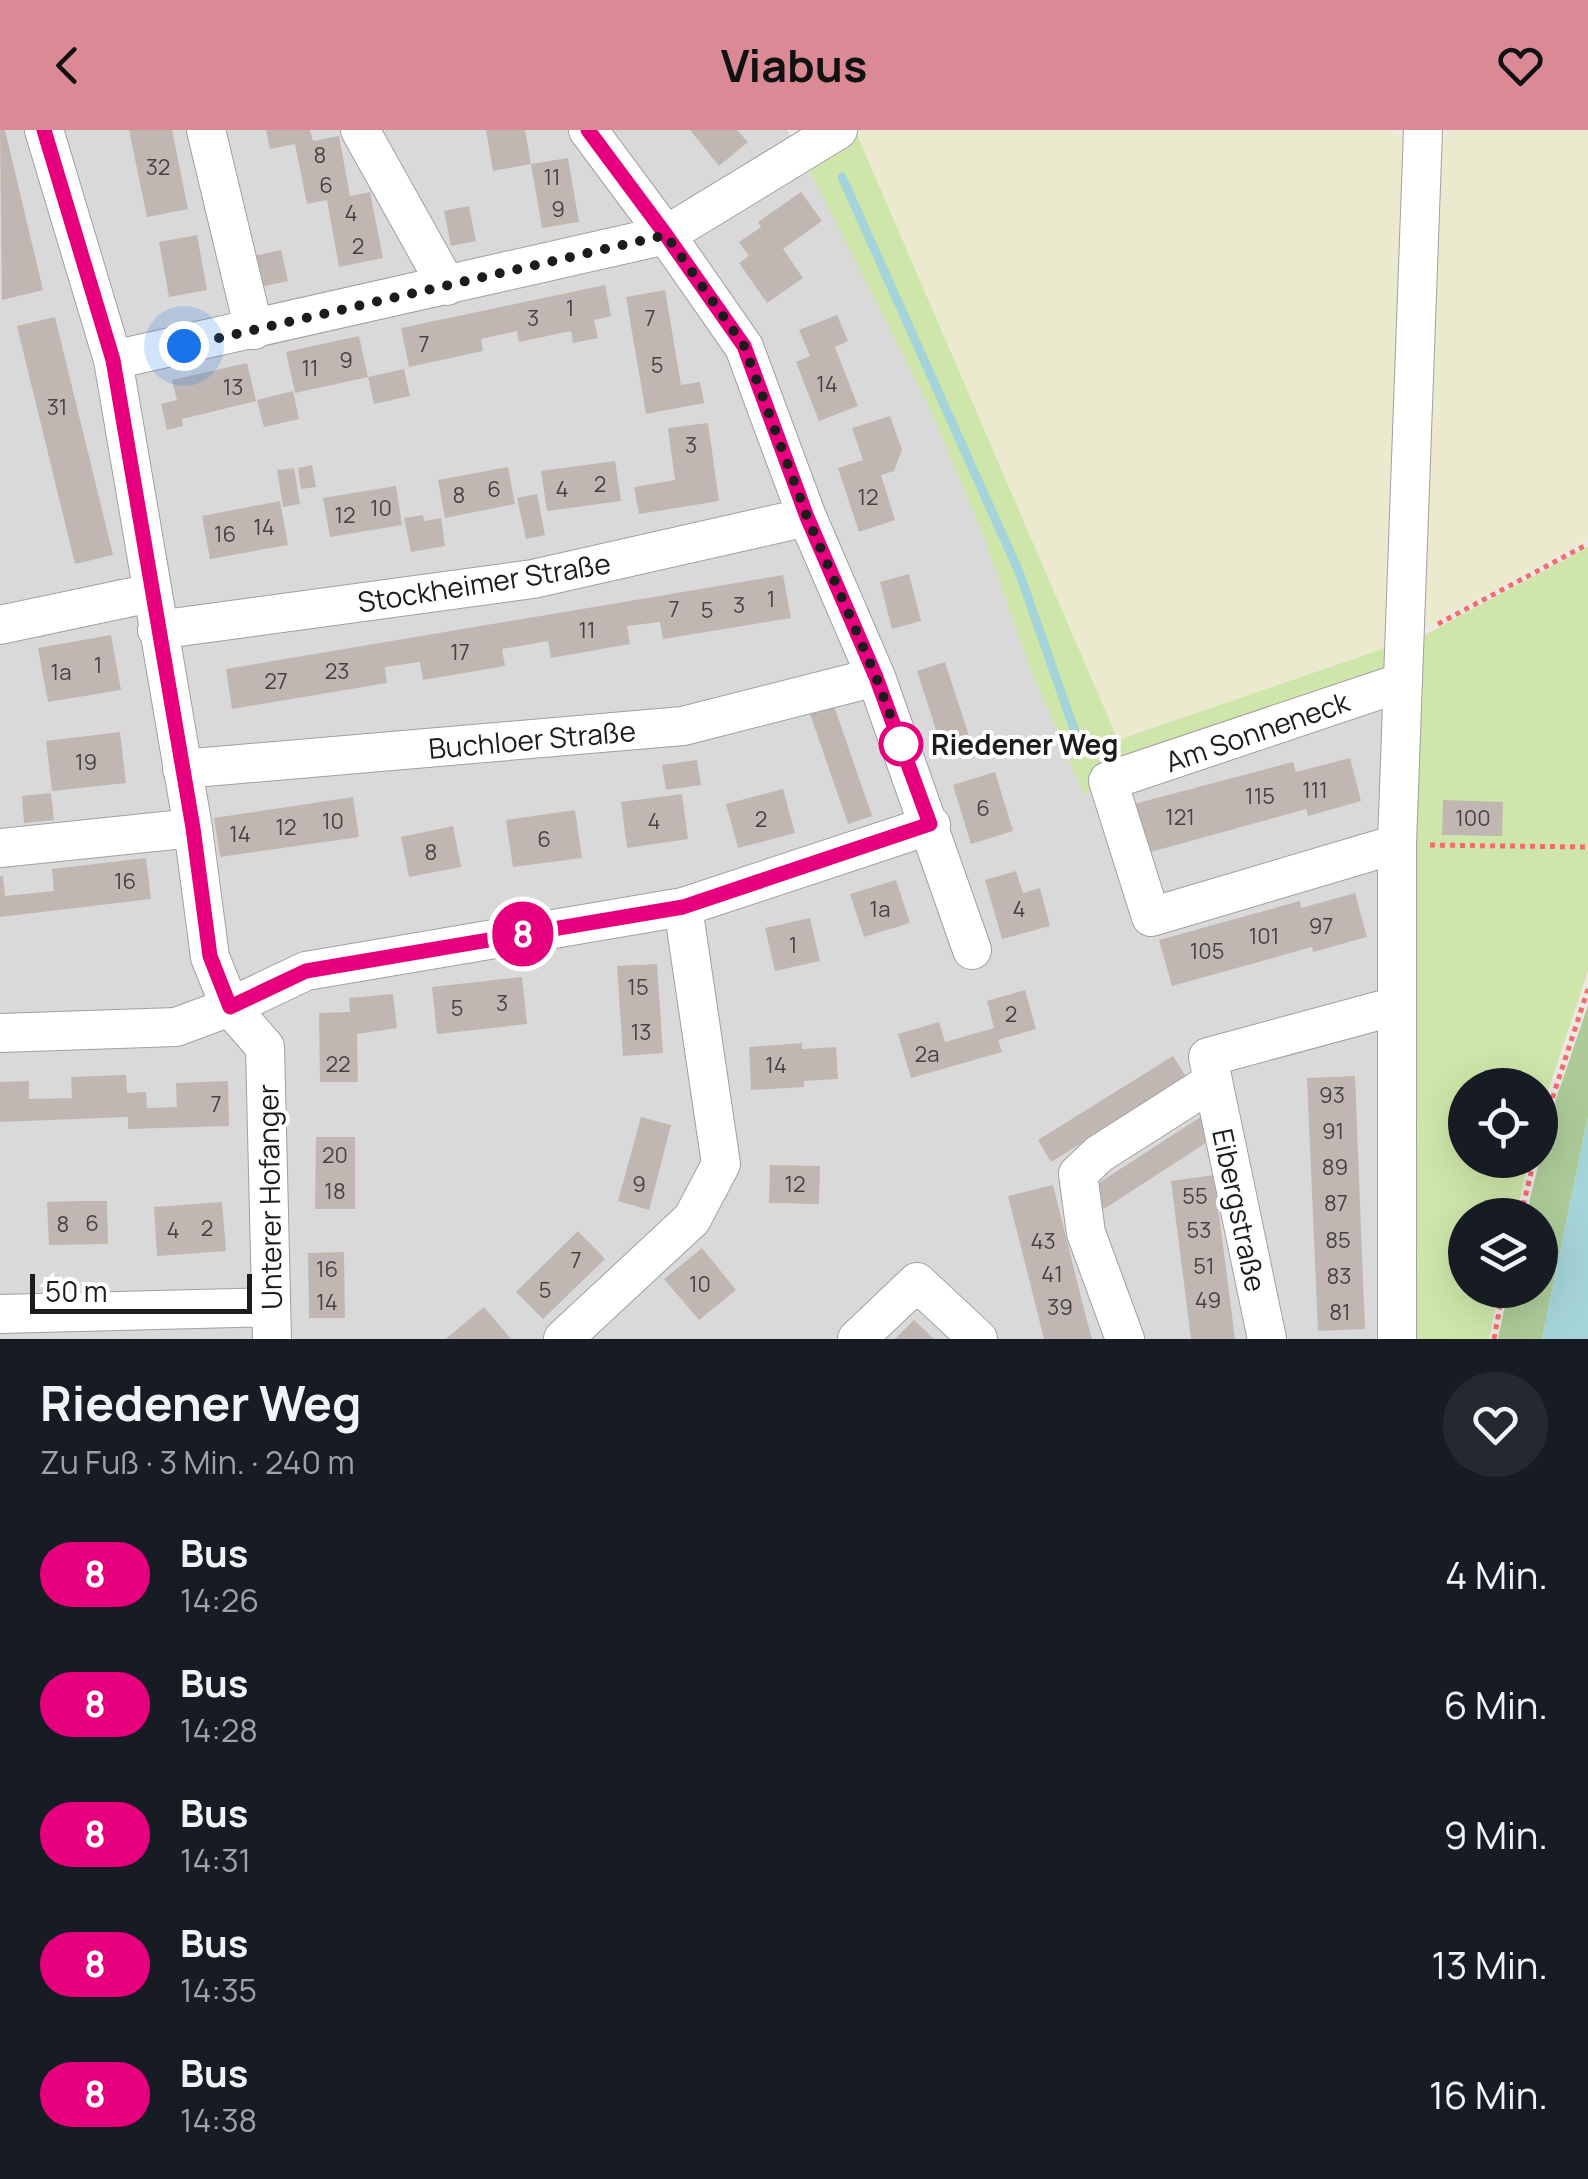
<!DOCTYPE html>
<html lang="de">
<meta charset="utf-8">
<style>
body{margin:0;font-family:Manrope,sans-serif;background:#242831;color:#f1f3f6;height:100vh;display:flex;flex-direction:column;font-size:38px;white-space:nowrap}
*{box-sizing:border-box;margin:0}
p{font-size:32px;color:#9ea1a6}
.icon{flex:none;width:55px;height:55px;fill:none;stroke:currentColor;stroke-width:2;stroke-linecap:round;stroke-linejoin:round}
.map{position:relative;height:1209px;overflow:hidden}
.sheet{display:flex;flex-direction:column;background:#171b24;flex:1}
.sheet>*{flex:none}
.badge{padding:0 20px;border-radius:32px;font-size:35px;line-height:65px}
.fabs{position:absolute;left:1448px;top:938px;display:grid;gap:20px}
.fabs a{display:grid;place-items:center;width:110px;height:110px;border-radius:50%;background:#171b24;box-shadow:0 10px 40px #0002;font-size:50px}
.scale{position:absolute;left:30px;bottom:25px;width:222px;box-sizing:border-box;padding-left:10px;border:5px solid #1c1c1c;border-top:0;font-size:28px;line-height:35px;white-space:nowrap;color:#1c1c1c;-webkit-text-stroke:8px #fff;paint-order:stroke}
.you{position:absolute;width:50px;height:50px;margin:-25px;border:8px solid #fff;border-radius:50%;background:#1a73e8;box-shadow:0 0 0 15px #1a73e833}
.map>.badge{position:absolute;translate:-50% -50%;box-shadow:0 0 0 5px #fff}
.round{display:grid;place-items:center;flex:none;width:105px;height:105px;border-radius:52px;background:#242831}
.head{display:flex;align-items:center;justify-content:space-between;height:170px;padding:0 40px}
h1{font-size:48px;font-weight:700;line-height:75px}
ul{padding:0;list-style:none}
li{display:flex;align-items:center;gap:30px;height:130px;padding:0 40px}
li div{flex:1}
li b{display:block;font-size:38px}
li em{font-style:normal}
li .badge{min-width:110px;font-weight:700;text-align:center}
header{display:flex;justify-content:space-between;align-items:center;height:130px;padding:0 40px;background:#db8a95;color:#111;font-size:45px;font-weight:700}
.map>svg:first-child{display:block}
</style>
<header><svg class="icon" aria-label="back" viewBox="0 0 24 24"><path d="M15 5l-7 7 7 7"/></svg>Viabus<svg class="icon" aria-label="heart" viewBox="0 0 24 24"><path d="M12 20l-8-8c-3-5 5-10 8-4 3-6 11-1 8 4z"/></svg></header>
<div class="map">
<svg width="1588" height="1209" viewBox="0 0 1588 1209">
<rect width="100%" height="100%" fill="#ede8e2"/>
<path fill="#dad9d9" d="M0 0H787L828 74 931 281 982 402 1029 535 1084 665 1396 558 1393 1209H0Z"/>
<path fill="#eceace" d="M855 0H1393L1418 26 1400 513 1118 610Z
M1452 0H1588V410L1410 506 1427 15Z"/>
<path fill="#cee6aa" d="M855 0 1118 610 1400 513 1399 548 1084 665 1029 535 982 402 931 281 804 29Z
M1588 417V841L1540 985V955H1465V1030H1529L1516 1085H1465V1160H1499L1489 1209H1403L1410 513Z"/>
<path fill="#adcb99" d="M1588 875V987L1542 1209H1498L1508 1160H1540V1085H1526L1551 984Z"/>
<path fill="#a4d3d9" d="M1588 987V1209H1542Z"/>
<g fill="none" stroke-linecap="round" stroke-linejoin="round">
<path stroke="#a4d3d9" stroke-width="9" d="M842 47 1019 442 1081 619"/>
</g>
<path fill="#c1b7b2" d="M0 0H5L43 160 2 170Z
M129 0H172L188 79 147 87Z
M266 0H310L313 11 339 6 350 66 370 62 383 128 339 137 327 70 307 74 295 14 270 19Z
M486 0H525L531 34 493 41Z
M690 0H737L748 12 719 36Z
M568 28 579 92 542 98 531 34Z
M801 62 822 91 783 119 803 148 767 173 739 133 749 126 739 112 761 97 758 92Z
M469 76 476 111 451 116 444 81Z
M197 105 207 160 169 167 159 112Z
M281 120 288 151 260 157 253 126Z
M605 155 611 186 594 190 598 208 573 213 571 201 519 212 517 201 481 209 483 221 409 237 401 198Z
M665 160 681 255 700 252 704 273 646 284 626 167Z
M837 185 848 211 835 217 858 276 819 291 796 232 810 226 799 200Z
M55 187 113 425 75 434 17 196Z
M359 206 368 247 295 263 286 222Z
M247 233 256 271 182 289 183 296 167 300 161 274 177 270 172 250Z
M404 239 410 266 374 274 368 247Z
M293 261 299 289 264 297 257 270Z
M890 286 902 320 894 341 881 345 895 390 859 402 838 338 863 330 852 298Z
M708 293 719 371 639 384 634 357 675 350 668 298Z
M615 331 621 371 547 381 541 341Z
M312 335 316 357 301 359 298 338Z
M508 337 515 374 445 388 438 350Z
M294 338 300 374 283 377 277 340Z
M396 356 402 395 330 407 323 368Z
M537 364 545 405 526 409 517 368Z
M280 371 288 415 210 429 202 386Z
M423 385 424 391 441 388 445 416 411 422 404 388Z
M909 444 921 491 892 499 880 452Z
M783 445 791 488 663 509 660 492 627 496 630 514 551 528 548 511 502 519 505 536 423 550 420 532 385 537 387 553 232 579 226 539Z
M111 505 121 560 48 572 38 518Z
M945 532 969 606 941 615 917 541Z
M833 573 872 686 848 694 809 581Z
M120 602 126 653 52 661 46 611Z
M1350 628 1361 671 1308 686 1306 679 1147 723 1134 674 1293 632 1296 642Z
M697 630 701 655 666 660 662 635Z
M995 642 1013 701 971 714 953 655Z
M783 659 795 703 738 718 726 674Z
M51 663 54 690 24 693 22 666Z
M682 664 688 709 627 718 621 672Z
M353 667 359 707 220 727 214 688Z
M1443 670 1503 672 1502 706 1442 705Z
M575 680 582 728 513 737 506 690Z
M453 696 461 737 409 747 401 707Z
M146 728 151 769 0 787V746H3L5 766 54 761 52 739Z
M1016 741 1023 763 1040 758 1050 796 1002 809 985 750Z
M896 750 910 793 864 807 850 764Z
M1355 763 1367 807 1313 822 1312 817 1172 856 1159 810 1300 771 1301 778Z
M810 788 820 831 775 841 765 798Z
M657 834 663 923 623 926 617 836Z
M522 847 527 894 437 904 432 857Z
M1025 860 1036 899 998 910 1002 922 911 948 898 904 939 892 945 912 994 898 987 871Z
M393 864 397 898 357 904 358 952H320L319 883 350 882 349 868Z
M802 913V919L836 917 838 949 804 951V957L751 960 749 917Z
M1173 926 1187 948 1051 1032 1038 1010Z
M126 945 127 963 146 962 147 978 177 977 176 953 228 951 229 996 128 999V987L0 992V952L29 951V969L72 968 71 947Z
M1355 946 1365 1199 1318 1201 1307 948Z
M1202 986 1215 1007 1104 1079 1091 1058Z
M641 987 671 995 649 1080 618 1071Z
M316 1007H355V1079H315Z
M770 1035 820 1036 819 1074 769 1073Z
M1214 1045 1235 1209H1191L1171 1051Z
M1053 1055 1086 1187 1092 1209H1044L1025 1133 1008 1066Z
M77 1071H107L108 1114 49 1115 47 1072Z
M222 1072 226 1121 157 1126 154 1077Z
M578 1101 605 1129 543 1189 516 1162Z
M702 1118 736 1160 699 1190 664 1149Z
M344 1122 345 1188H309L308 1123Z
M484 1177 511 1209H446L454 1202Z
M914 1190 934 1209H895Z"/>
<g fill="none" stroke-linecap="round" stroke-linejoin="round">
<defs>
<path id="minor" d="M44 0 113 230 193 698 210 827 230 877 265 917 272 1209
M206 0 254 200
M360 0 447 156
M588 0 666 105 744 217 807 387 876 547 972 820
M113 230 666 105 838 0
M0 495 151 463
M157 500 533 449 807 387
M182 639 683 596 876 547
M1397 714 1151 787 1108 651 1403 552
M0 718 193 698
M0 903 176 897 230 877 306 841 683 777 931 695
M0 1184 271 1177
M563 1209 692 1089 721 1034 683 777
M857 1209 917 1152 978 1209
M1125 1209 1086 1103 1078 1044 1099 1024 1212 952
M1267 1209 1208 927 1396 876
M1397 1209V714L1423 0"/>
</defs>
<use href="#minor" stroke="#a0a0a0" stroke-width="40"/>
<path stroke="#f36d6f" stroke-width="5" stroke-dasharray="5 5" stroke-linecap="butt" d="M1438 494 1588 414
M1430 715 1588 717
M1540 1006 1588 859
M1521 1085 1534 1030
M1494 1209 1503 1160"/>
<use href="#minor" stroke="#fff" stroke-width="38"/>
</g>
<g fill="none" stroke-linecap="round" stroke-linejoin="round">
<defs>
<path id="line" d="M44 0 113 230 193 698 210 826 230 877 306 841 683 777 930 694 876 547 807 387 744 216 666 105 588 0"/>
</defs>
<use href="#line" stroke="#fff" stroke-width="22"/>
<use href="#line" stroke="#e6007e" stroke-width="15"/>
<path stroke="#1c1c1c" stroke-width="10" stroke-dasharray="0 18" d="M184 216 666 105 744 216 807 387 876 547 901 614"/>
</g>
<circle fill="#fff" stroke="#e6007e" stroke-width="5" cx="901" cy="614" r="20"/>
<g text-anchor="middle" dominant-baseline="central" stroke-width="8" stroke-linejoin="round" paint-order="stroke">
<g font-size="22" fill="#454342">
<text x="320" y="25">8</text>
<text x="158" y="37">32</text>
<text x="552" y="47">11</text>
<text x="326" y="55">6</text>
<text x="558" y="79">9</text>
<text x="351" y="83">4</text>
<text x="358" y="116">2</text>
<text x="570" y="178">1</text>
<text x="533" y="188">3</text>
<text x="650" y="188">7</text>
<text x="424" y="214">7</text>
<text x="346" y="230">9</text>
<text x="657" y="235">5</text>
<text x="310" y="238">11</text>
<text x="827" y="254">14</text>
<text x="233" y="257">13</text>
<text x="57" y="277">31</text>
<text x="691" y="315">3</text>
<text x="600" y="354">2</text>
<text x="494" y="359">6</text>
<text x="562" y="359">4</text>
<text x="459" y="365">8</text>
<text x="868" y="367">12</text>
<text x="381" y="378">10</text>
<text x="345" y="385">12</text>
<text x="264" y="397">14</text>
<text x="225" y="404">16</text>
<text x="771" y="469">1</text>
<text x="739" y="475">3</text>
<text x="674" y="479">7</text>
<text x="707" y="480">5</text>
<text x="587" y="500">11</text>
<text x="460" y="522">17</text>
<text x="98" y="535">1</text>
<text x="337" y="541">23</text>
<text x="61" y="542">1a</text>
<text x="276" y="551">27</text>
<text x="86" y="632">19</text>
<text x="1315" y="660">111</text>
<text x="1260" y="666">115</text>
<text x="983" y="678">6</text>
<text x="1180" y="687">121</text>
<text x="1473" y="688">100</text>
<text x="761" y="689">2</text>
<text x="333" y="691">10</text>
<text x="654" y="691">4</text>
<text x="286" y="697">12</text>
<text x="240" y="704">14</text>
<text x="544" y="709">6</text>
<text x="431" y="722">8</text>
<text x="125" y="751">16</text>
<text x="880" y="779">1a</text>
<text x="1019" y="779">4</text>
<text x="1321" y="796">97</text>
<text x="1264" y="806">101</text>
<text x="793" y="815">1</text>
<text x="1207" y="821">105</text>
<text x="638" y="857">15</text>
<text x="502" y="873">3</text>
<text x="457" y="878">5</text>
<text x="1011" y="884">2</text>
<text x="641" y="902">13</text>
<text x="927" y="924">2a</text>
<text x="338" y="934">22</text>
<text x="776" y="935">14</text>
<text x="1332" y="965">93</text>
<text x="216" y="974">7</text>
<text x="1333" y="1001">91</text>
<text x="335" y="1025">20</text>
<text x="1335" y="1037">89</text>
<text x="639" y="1054">9</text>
<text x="795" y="1054">12</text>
<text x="335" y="1061">18</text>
<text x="1195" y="1066">55</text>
<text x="1336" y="1073">87</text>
<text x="92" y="1093">6</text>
<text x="63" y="1094">8</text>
<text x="207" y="1098">2</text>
<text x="173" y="1100">4</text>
<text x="1199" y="1100">53</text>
<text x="1338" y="1110">85</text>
<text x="1043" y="1111">43</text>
<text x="576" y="1130">7</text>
<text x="1204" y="1136">51</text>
<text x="327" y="1139">16</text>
<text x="1052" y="1144">41</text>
<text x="1339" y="1146">83</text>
<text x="700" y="1154">10</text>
<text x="545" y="1160">5</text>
<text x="1208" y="1170">49</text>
<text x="327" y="1172">14</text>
<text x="1060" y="1177">39</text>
<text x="1340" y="1182">81</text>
</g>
<g font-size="28" fill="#1c1c1c" stroke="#fff">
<text transform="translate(484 452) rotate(-9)">Stockheimer Straße</text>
<text transform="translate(1257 601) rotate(-19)">Am Sonneneck</text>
<text transform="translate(532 609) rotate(-5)">Buchloer Straße</text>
<text transform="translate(269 1067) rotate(-91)">Unterer Hofanger</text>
<text transform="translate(1240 1080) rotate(78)">Eibergstraße</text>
</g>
<g font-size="28" font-weight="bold" fill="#1c1c1c" stroke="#fff" text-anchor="start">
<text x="931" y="614">Riedener Weg</text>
</g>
</g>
</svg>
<div class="fabs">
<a><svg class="icon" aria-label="locate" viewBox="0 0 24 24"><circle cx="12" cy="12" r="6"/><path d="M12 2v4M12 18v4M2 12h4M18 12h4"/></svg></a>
<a><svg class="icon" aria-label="layers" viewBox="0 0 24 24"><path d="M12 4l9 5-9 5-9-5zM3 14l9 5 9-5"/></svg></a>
</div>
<div class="scale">50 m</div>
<div class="you" style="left:184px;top:216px"></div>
<b class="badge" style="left:523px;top:804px;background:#e6007e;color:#fff">8</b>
</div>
<section class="sheet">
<div class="head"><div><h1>Riedener Weg</h1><p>Zu Fuß · 3 Min. · 240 m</p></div><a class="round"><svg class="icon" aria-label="heart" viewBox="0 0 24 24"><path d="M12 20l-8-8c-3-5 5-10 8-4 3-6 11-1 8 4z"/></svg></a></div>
<ul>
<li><span class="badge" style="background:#e6007e;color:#fff">8</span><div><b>Bus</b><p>14:26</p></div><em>4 Min.</em></li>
<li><span class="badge" style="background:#e6007e;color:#fff">8</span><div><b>Bus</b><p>14:28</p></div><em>6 Min.</em></li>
<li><span class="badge" style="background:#e6007e;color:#fff">8</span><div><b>Bus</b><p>14:31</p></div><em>9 Min.</em></li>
<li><span class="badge" style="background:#e6007e;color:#fff">8</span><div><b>Bus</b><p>14:35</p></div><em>13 Min.</em></li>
<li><span class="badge" style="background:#e6007e;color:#fff">8</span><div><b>Bus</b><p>14:38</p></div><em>16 Min.</em></li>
</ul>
</section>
